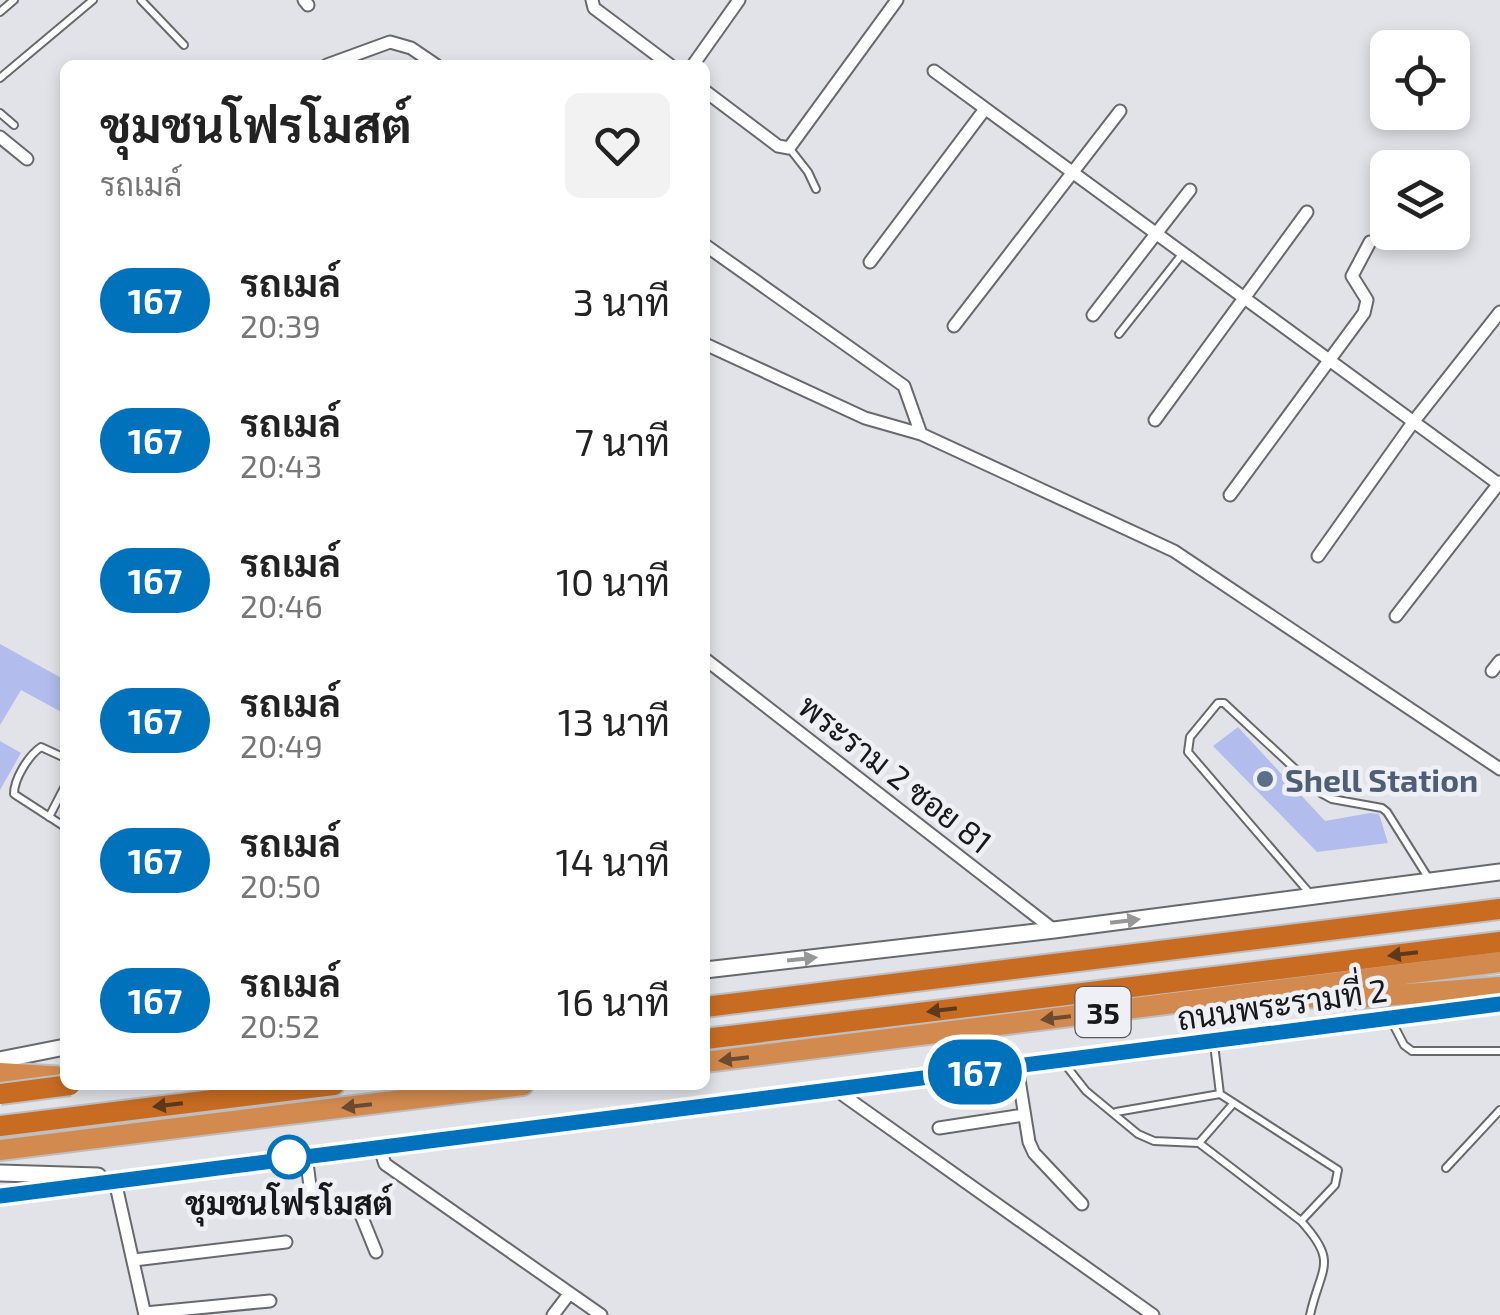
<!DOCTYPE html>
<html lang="th">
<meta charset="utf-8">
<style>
body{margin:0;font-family:"Exo 2",Sarabun,sans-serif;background:#f2f2f2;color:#222;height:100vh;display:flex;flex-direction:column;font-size:38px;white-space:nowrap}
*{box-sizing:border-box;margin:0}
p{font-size:32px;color:#767676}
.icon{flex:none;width:55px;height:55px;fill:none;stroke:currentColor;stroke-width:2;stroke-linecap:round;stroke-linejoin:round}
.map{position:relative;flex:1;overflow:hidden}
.sheet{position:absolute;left:60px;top:60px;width:650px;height:1030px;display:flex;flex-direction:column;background:#fff;border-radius:15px;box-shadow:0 5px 15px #0003}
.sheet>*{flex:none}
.badge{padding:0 20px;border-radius:32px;font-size:35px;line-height:65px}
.controls{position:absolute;left:1370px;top:30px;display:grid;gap:20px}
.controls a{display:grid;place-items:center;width:100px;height:100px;border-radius:15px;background:#fff;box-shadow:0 5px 15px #0003;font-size:50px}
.map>.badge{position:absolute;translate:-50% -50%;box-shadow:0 0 0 5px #fff}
.round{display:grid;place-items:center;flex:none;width:105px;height:105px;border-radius:15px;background:#f2f2f2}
.summary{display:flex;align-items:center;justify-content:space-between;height:170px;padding:0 40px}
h1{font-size:48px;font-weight:700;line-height:75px}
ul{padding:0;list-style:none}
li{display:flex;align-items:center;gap:30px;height:140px;padding:0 40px}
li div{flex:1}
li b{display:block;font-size:38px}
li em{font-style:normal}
li .badge{min-width:110px;font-weight:700;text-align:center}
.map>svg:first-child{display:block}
</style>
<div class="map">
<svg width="1500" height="1315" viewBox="0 0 1500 1315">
<rect width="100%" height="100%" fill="#e2e3e8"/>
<path fill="#b2bced" d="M0 644 65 680V714L21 690 0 725Z
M1238 727 1325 821 1370 813 1379 814 1388 843 1317 852 1213 746Z
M0 741 21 753 0 790Z"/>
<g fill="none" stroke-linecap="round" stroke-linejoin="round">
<defs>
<path id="service" d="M141 0 184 45
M0 12 14 0
M0 78 93 0
M0 113 14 125
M790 149 808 172 816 189
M1119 334 1183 253
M65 758 41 747C28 756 14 779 14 794L65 827
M49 817 65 786
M1312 896 1188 752 1190 737 1218 703H1224L1321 793 1332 799 1382 808 1387 812 1429 879
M1391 1020 1404 1045 1412 1051H1500
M1064 1063 1086 1091 1138 1134 1154 1141 1199 1143 1301 1221 1335 1185 1338 1170 1220 1094 1214 1044
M1116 1112 1220 1094
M1199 1143 1232 1105
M1446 1168 1500 1110
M1301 1221C1339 1263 1321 1266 1310 1315"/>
<path id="minor" d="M304 0 308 5
M592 0 594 8 670 65
M327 65 390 42 411 48 436 65
M693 65 739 0
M934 71 1500 485
M705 91 778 146 789 148 897 0
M0 137 27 159
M705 245 904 386 921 434
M870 262 985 109
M1093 315 1190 190
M954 326 1120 111
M705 344 865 418 921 434 1174 551 1500 769
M1155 420 1307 212
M1230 495 1364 313 1367 300 1352 276 1370 242
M1318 556 1414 421 1500 312
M1396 616 1500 482
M705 659 1054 930
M1492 671 1500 661
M1017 1067 1029 1142 1034 1153 1082 1204
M836 1090 1153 1315
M939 1128 1024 1115
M379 1146 385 1164 601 1315
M306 1155 311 1194 317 1199 359 1210 376 1252
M115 1181 145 1315
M134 1260 286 1242
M145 1313 270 1301
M553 1315 569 1294"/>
<path id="secondary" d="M705 970 1054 930 1500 872
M0 1060 65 1047
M0 1173 98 1176
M0 1196 1500 1004"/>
<path id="trunk" d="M1303 997 1342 999 1500 987
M705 1062 1500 962
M0 1073 65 1077
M0 1150 523 1085"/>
<path id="motorway" d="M705 1007 1500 909
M705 1039 1500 942
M0 1126 334 1085"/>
</defs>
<use href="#service" stroke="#68696d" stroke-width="10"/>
<use href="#minor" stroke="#68696d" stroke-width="15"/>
<use href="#secondary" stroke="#68696d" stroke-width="19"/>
<use href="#trunk" stroke="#bebebf" stroke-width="24"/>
<use href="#motorway" stroke="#bebebf" stroke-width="24"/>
<use href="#service" stroke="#fff" stroke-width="6"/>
<use href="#minor" stroke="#fff" stroke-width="11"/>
<use href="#secondary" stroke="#fff" stroke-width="15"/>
<use href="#trunk" stroke="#d38a4e" stroke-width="20"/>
<use href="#motorway" stroke="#c86c22" stroke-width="20"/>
<defs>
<path id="motorway-bridge" d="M0 1094 70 1085"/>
</defs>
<use href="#motorway-bridge" stroke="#bebebf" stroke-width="24" stroke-linecap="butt"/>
<use href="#motorway-bridge" stroke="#c86c22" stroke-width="20"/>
</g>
<defs><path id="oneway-solid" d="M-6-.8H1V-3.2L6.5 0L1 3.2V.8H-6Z" transform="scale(2.5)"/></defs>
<g fill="#979798">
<use href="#oneway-solid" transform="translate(1125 921) rotate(-7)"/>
<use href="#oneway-solid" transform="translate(802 959) rotate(-6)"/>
</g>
<g fill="#5e3a1d">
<use href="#oneway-solid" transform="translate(1403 954) rotate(173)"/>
<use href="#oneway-solid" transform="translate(942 1010) rotate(173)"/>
<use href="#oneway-solid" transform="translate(168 1105) rotate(173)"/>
</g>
<g fill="#6c4b31">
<use href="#oneway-solid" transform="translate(1056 1018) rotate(173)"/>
<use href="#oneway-solid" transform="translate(734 1059) rotate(173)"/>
<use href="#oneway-solid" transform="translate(357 1106) rotate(173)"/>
</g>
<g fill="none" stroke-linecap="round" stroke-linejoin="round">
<defs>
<path id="line" d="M0 1196 1500 1004"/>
</defs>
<use href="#line" stroke="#fff" stroke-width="22"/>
<use href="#line" stroke="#0072bc" stroke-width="15"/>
</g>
<circle fill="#5c6f8a" stroke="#eff0f6" stroke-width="4" cx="1265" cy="779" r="10"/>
<circle fill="#fff" stroke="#0072bc" stroke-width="5" cx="289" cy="1157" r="20"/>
<g text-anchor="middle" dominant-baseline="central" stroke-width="9" stroke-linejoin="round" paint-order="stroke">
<rect fill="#eff0f6" stroke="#58595c" stroke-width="2.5" x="1075.5" y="987" width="55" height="50" rx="8"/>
<g font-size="30" font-weight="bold" fill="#18181a">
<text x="1103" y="1012">35</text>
</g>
<g font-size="32" fill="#18181a" stroke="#eff0f6">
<text transform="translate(896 773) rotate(38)">พระราม 2 ซอย 81</text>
<text transform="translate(1282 1003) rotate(-8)">ถนนพระรามที่ 2</text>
</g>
<g font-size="32" font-weight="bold" fill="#4e5e75" stroke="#eff0f6" text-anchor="start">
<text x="1285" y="779">Shell Station</text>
</g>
<g font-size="32" font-weight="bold" fill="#18181a" stroke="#eff0f6">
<text x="289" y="1202">ชุมชนโฟรโมสต์</text>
</g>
</g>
</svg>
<div class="controls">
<a><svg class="icon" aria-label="locate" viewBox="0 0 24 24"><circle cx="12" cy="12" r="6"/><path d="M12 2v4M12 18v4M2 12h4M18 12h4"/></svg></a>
<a><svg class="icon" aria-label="layers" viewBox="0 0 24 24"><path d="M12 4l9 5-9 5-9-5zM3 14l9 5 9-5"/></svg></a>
</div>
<b class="badge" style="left:975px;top:1072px;background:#0072bc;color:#fff">167</b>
<section class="sheet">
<div class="summary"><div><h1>ชุมชนโฟรโมสต์</h1><p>รถเมล์</p></div><a class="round"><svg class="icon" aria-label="heart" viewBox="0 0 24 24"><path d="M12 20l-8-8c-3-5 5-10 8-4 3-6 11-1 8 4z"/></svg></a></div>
<ul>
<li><span class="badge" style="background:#0072bc;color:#fff">167</span><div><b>รถเมล์</b><p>20:39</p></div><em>3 นาที</em></li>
<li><span class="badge" style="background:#0072bc;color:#fff">167</span><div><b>รถเมล์</b><p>20:43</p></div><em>7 นาที</em></li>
<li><span class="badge" style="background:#0072bc;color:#fff">167</span><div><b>รถเมล์</b><p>20:46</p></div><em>10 นาที</em></li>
<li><span class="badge" style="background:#0072bc;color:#fff">167</span><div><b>รถเมล์</b><p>20:49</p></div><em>13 นาที</em></li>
<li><span class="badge" style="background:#0072bc;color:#fff">167</span><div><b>รถเมล์</b><p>20:50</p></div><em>14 นาที</em></li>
<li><span class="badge" style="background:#0072bc;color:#fff">167</span><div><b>รถเมล์</b><p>20:52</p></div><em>16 นาที</em></li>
</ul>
</section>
</div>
